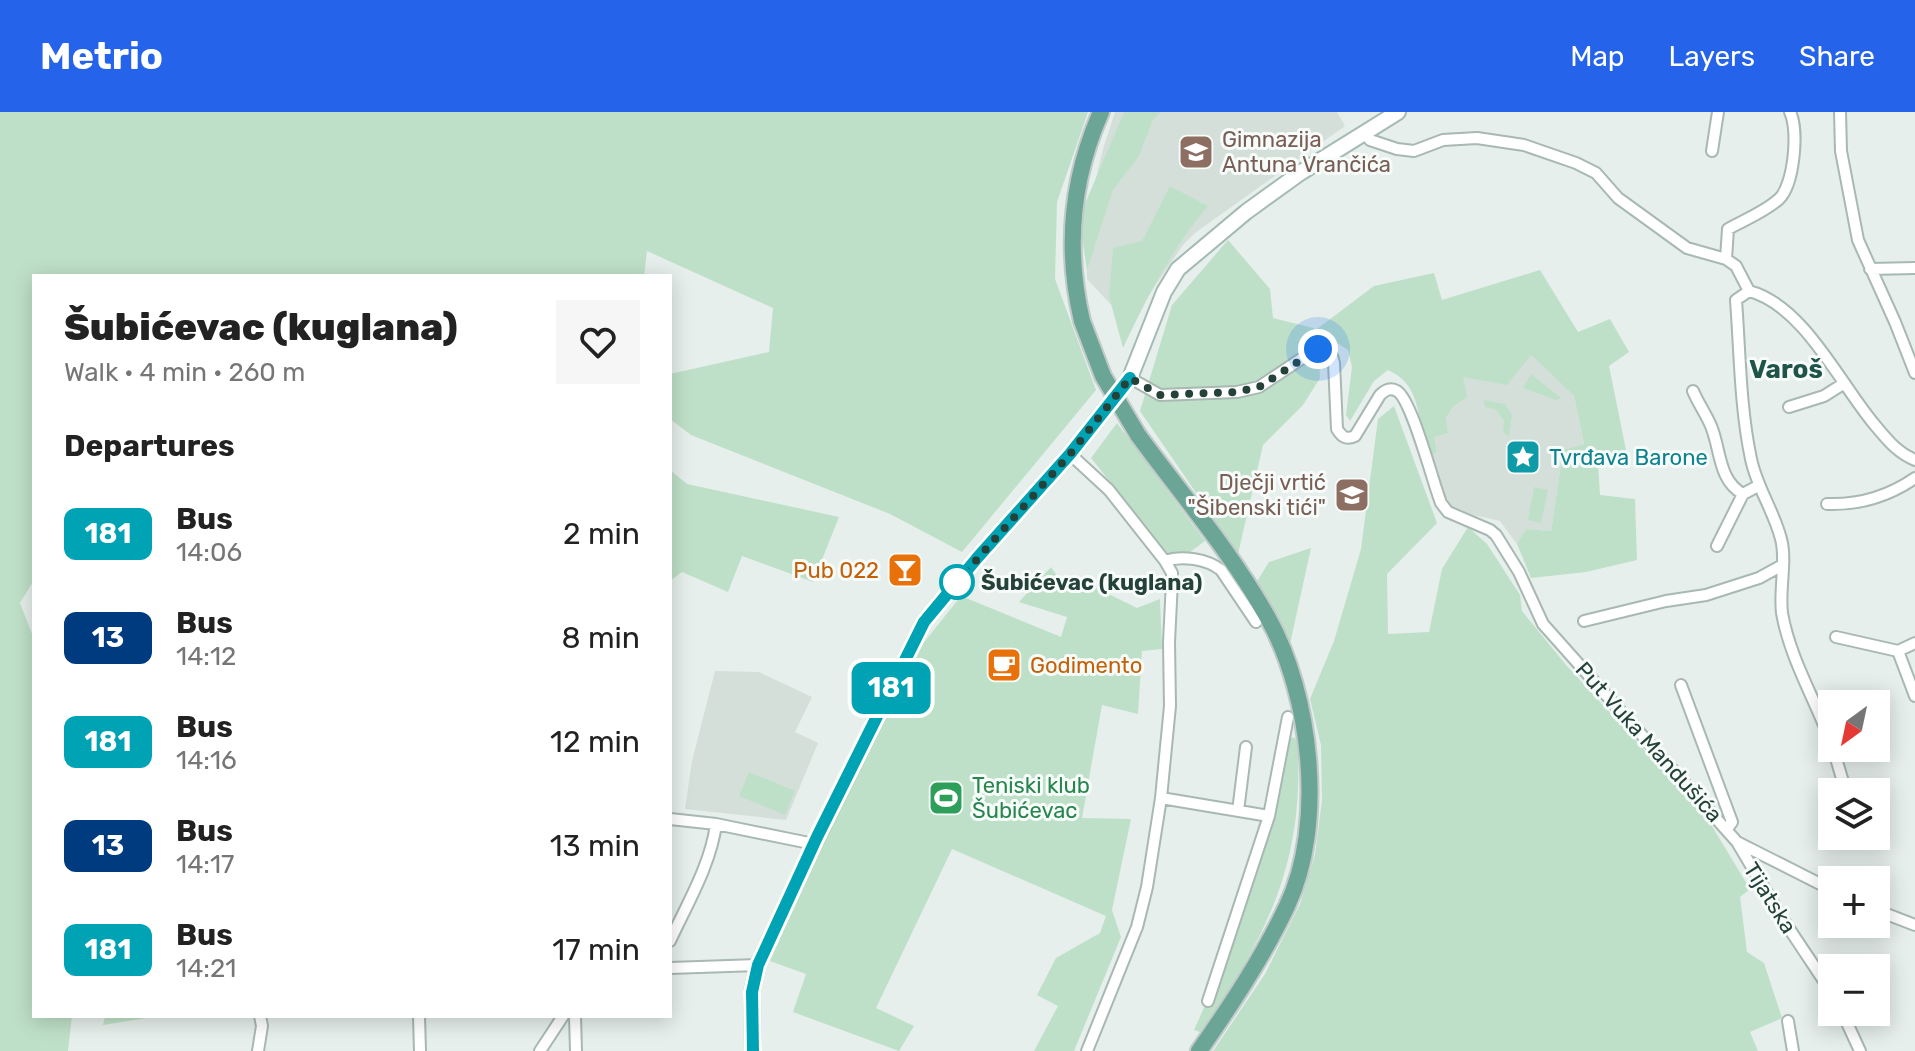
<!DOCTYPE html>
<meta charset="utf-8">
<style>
body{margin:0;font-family:Rubik,sans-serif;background:#f6f6f6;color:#222;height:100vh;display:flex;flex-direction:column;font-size:30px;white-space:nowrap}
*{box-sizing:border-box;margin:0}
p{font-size:26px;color:#767676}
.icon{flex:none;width:44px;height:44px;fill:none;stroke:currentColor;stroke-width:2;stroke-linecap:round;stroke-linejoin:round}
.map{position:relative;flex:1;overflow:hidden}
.sheet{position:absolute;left:32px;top:162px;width:640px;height:744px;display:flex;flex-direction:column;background:#fff;border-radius:0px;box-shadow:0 4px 20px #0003}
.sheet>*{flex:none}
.badge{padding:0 16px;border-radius:12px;font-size:28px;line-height:52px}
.needle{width:52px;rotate:213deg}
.tools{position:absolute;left:1818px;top:578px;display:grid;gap:16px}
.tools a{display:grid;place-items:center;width:72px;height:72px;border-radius:0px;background:#fff;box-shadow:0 4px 20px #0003;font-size:40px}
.you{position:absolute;width:40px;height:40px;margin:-20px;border:6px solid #fff;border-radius:50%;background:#1a73e8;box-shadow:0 0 0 12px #1a73e833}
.map>.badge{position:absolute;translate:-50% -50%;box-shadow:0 0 0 4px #fff}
h2{padding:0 32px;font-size:30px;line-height:72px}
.round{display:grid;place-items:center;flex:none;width:84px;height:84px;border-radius:0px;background:#f6f6f6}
.headline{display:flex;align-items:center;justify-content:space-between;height:136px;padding:0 32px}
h1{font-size:38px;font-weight:800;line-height:60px}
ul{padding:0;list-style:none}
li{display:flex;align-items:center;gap:24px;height:104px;padding:0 32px}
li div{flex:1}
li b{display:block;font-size:30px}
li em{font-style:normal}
li .badge{min-width:88px;font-weight:700;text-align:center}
header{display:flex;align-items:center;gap:48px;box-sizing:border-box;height:112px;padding:0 40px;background:#2563eb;color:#fff}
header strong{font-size:38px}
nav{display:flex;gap:44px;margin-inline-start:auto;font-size:28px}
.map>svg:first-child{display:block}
</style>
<header>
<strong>Metrio</strong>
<nav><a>Map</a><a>Layers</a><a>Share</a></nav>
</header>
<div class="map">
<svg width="1915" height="939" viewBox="0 0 1915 939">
<rect width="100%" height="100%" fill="#e6efeb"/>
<path fill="#d4dfda" d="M1115 0H1337L1345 14 1195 121 1183 133 1129 212 1087 167 1086 108 1103 37Z
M1531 243 1574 284 1584 332 1563 338 1551 419 1526 417 1517 432 1500 409 1451 398 1445 388 1431 344 1437 340 1434 325 1454 294 1463 265Z
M715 559 759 560 812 585 795 620 818 631 786 708 685 697 692 649Z"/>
<path fill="#bfe0c8" d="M0 0H1088L1057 90 1055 167 1096 278 962 440 890 402 691 323 670 307V262L769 240 773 196 647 139 644 164H34V468L20 491 34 527V904H72L68 939H0Z
M1124 0H1161L1153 8 1139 44 1113 78 1087 158 1079 106Z
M1170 74 1208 94C1173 135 1146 187 1123 236L1109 184 1113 136 1142 129Z
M1228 128 1270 177 1273 206 1317 217 1374 174 1434 161 1442 188 1540 158 1578 220 1610 207 1629 240 1609 254 1626 338 1598 351 1600 383 1635 387 1637 448 1586 460 1531 466 1517 432 1526 417 1551 419 1563 338 1584 332 1574 284 1531 243 1507 273 1463 265 1467 285 1454 294 1446 306 1448 321 1434 325 1437 340 1431 344C1414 313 1426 275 1388 258L1374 269 1350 309 1346 303 1352 255 1348 238 1330 226 1318 224 1320 266 1303 293 1263 333 1238 442 1140 299 1172 193Z
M1531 262 1561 286 1556 288 1523 276Z
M1484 288 1505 292 1512 303 1509 325 1503 320 1504 309 1495 297 1485 295Z
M1394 294 1437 411 1387 462 1388 522 1429 520 1442 457 1468 415 1487 432 1520 483 1522 499 1566 553 1707 706 1750 777 1740 785 1747 840 1764 851 1782 906 1750 920 1758 939H1213L1265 862 1300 792 1315 742 1322 688 1321 633 1310 587 1334 529 1361 437 1378 307Z
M1117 311 1205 429 1175 451 1091 346Z
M670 358 687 372 839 405 813 470 742 444 728 480 682 460 670 469Z
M1534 375 1548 378 1541 411 1528 408Z
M1311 436 1290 532 1256 471 1269 450Z
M1051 455 1065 476 1080 468 1137 496 1160 487 1162 537 1142 539 1138 602 1102 593 1082 706 1131 707 1112 798 1121 825 1074 939H1034L1058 894 1037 883 1056 846 1100 821 1106 804 952 737 876 896 914 914 899 939 793 900 806 862 770 849 819 738 921 534 961 484 1061 525 1067 505 1019 490Z
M1290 625 1297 627C1306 747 1268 824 1200 920L1194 918 1217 867 1272 707Z
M749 660 795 679 785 703 739 684Z
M105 904H158L103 913Z"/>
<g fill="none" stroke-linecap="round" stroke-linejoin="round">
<defs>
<path id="street" d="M1840 0 1841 39 1858 128 1895 210 1915 261
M1364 21 1370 28 1397 37 1414 39 1443 28 1477 26 1524 33 1576 51 1596 61 1618 86 1687 136 1726 147 1736 154 1749 179C1803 193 1839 270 1874 312 1887 327 1896 340 1915 348
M1712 39 1718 0
M1726 147 1728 117C1744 108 1765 100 1779 87 1794 73 1799 18 1790 0
M1870 157 1915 156
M1749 179 1736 188C1740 241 1740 295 1751 347 1757 376 1774 399 1781 427 1787 448 1779 478 1782 501 1790 547 1816 589 1832 633
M1130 266 1160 283 1237 280 1259 275 1310 241 1318 237 1327 238 1332 244 1334 251 1337 317C1342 325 1346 328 1355 324L1380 283C1385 278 1390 275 1397 279 1412 288 1433 371 1441 391L1448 400 1490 418 1496 423 1519 460 1543 512 1737 730 1832 778
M1693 279C1698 291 1706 302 1711 314 1721 338 1718 368 1743 382
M1789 295 1824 284 1843 272
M1070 342 1109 378 1165 449 1172 461V469L1169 530 1170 594 1161 686 1147 775 1137 815 1087 939
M1827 392C1858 393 1889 384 1915 366
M1717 434 1743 382 1758 374
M1165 449C1182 443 1207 447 1221 458L1256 510
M1584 509 1666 489 1706 483 1759 466 1781 454
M1836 525 1898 539 1915 531
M1898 539 1915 584
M1681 573 1732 710 1727 717
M1833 636 1846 680
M1161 686 1269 704
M1238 699 1246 635
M670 707 716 712 814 732
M1737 730 1782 806 1832 881
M1876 798 1915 813
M670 829C687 792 711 752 716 712
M670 856 758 853
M1208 889 1269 704 1288 605
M1842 900 1860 939
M419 904 420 939
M575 904 576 939
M1788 909 1793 939
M258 939 262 914 260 904
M540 939 563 904"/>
<path id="secondary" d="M753 939 752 880 758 853 814 732 924 510 978 445 1070 342 1130 266 1164 180 1178 157 1246 100 1300 61 1398 0"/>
<path id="primary" d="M1082 209C1065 137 1071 68 1101 0
M1138 323C1182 383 1232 441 1268 506 1311 583 1326 712 1287 794 1263 845 1231 893 1199 939"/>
</defs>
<use href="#street" stroke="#a8b8b2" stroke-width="14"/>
<use href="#secondary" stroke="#a4bbb3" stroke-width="18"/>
<use href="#primary" stroke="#c2cac8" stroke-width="20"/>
<use href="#street" stroke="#fff" stroke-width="10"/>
<use href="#secondary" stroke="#fff" stroke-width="14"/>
<use href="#primary" stroke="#6aa596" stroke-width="16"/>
<defs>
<path id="primary-bridge" d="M1082 209 1103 264 1138 323"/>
</defs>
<use href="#primary-bridge" stroke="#c2cac8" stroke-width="20" stroke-linecap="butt"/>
<use href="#primary-bridge" stroke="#6aa596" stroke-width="16"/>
</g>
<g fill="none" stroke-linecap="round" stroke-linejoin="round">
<defs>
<path id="line" d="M753 939 752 880 758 853 817 725 924 510 978 445 1070 342 1130 266"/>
</defs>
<use href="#line" stroke="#fff" stroke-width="18"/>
<use href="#line" stroke="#00a3b4" stroke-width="12"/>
<path stroke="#24423a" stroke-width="8" stroke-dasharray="0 14.4" d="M957 470 1070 342 1130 266 1160 283 1237 280 1259 275 1318 237"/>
</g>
<defs>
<symbol id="school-square" viewBox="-11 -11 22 22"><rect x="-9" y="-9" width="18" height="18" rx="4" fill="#8d6e63" stroke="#f7fbf9"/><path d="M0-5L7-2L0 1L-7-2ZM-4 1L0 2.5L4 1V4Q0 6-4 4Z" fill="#fff"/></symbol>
<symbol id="sight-square" viewBox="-11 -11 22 22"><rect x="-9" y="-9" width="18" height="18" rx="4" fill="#0f9aa8" stroke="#f7fbf9"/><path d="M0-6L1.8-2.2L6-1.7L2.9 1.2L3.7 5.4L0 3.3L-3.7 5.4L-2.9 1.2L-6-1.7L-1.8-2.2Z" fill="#fff"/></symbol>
<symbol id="bar-square" viewBox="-11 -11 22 22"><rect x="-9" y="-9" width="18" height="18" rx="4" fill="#e8710a" stroke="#f7fbf9"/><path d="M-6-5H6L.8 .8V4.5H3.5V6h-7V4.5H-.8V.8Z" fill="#fff"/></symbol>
<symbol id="cafe-square" viewBox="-11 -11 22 22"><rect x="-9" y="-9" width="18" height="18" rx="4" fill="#e8710a" stroke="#f7fbf9"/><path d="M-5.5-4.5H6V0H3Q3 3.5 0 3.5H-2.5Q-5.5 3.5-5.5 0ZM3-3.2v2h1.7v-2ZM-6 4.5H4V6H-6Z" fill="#fff"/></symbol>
<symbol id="stadium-square" viewBox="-11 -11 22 22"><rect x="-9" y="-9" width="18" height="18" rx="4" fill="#2e9e5b" stroke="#f7fbf9"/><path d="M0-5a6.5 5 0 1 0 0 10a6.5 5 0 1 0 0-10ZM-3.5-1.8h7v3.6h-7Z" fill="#fff"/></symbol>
</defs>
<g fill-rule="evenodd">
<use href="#school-square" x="1176" y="20" width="40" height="40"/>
<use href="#sight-square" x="1503" y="325" width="40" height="40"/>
<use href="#school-square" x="1332" y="363" width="40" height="40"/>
<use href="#bar-square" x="885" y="438" width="40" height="40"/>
<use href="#cafe-square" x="984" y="533" width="40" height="40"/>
<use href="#stadium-square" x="926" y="666" width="40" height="40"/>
</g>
<circle fill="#fff" stroke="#00a3b4" stroke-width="4" cx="957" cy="470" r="16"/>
<g text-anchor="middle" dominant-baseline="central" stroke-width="6" stroke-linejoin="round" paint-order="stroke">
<g font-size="22" fill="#785e54" stroke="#f7fbf9" text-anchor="start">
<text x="1222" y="27">Gimnazija<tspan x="1222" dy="25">Antuna Vrančića</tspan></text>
<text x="1326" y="370" text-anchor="end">Dječji vrtić<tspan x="1326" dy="25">"Šibenski tići"</tspan></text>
</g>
<g font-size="22" fill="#0d838f" stroke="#f7fbf9" text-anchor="start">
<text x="1549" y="345">Tvrđava Barone</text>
</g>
<g font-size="22" fill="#c56008" stroke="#f7fbf9" text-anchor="end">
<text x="879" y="458">Pub 022</text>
<text x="1030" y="553" text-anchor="start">Godimento</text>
</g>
<g font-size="22" font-weight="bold" fill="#24423a" stroke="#f7fbf9" text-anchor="start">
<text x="981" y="470">Šubićevac (kuglana)</text>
</g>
<g font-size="22" fill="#24423a" stroke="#f7fbf9">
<text transform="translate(1649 630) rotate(48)">Put Vuka Mandušića</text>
<text transform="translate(1770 786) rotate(58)">Tijatska</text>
</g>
<g font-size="22" fill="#27864d" stroke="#f7fbf9" text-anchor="start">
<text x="972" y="673">Teniski klub<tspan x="972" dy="25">Šubićevac</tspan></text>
</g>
<g font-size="26" font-weight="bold" fill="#1f5548" stroke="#f7fbf9">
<text x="1786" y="257">Varoš</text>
</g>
</g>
</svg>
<div class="tools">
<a><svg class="needle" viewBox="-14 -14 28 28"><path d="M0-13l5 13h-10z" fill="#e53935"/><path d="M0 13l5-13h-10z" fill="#767676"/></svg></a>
<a><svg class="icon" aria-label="layers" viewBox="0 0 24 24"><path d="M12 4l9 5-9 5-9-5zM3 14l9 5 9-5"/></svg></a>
<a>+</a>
<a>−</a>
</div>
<div class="you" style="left:1318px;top:237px"></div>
<b class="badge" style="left:891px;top:576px;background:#00a3b4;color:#fff">181</b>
<section class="sheet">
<div class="headline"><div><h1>Šubićevac (kuglana)</h1><p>Walk · 4 min · 260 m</p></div><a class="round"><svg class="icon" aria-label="heart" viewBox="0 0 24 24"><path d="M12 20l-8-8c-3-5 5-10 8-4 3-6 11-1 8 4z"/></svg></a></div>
<h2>Departures</h2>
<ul>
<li><span class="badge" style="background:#00a3b4;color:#fff">181</span><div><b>Bus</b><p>14:06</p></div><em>2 min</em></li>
<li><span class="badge" style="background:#003b80;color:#fff">13</span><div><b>Bus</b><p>14:12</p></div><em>8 min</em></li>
<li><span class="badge" style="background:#00a3b4;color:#fff">181</span><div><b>Bus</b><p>14:16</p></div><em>12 min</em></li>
<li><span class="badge" style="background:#003b80;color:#fff">13</span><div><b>Bus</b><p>14:17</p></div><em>13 min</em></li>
<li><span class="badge" style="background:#00a3b4;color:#fff">181</span><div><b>Bus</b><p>14:21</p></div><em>17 min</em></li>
</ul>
</section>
</div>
